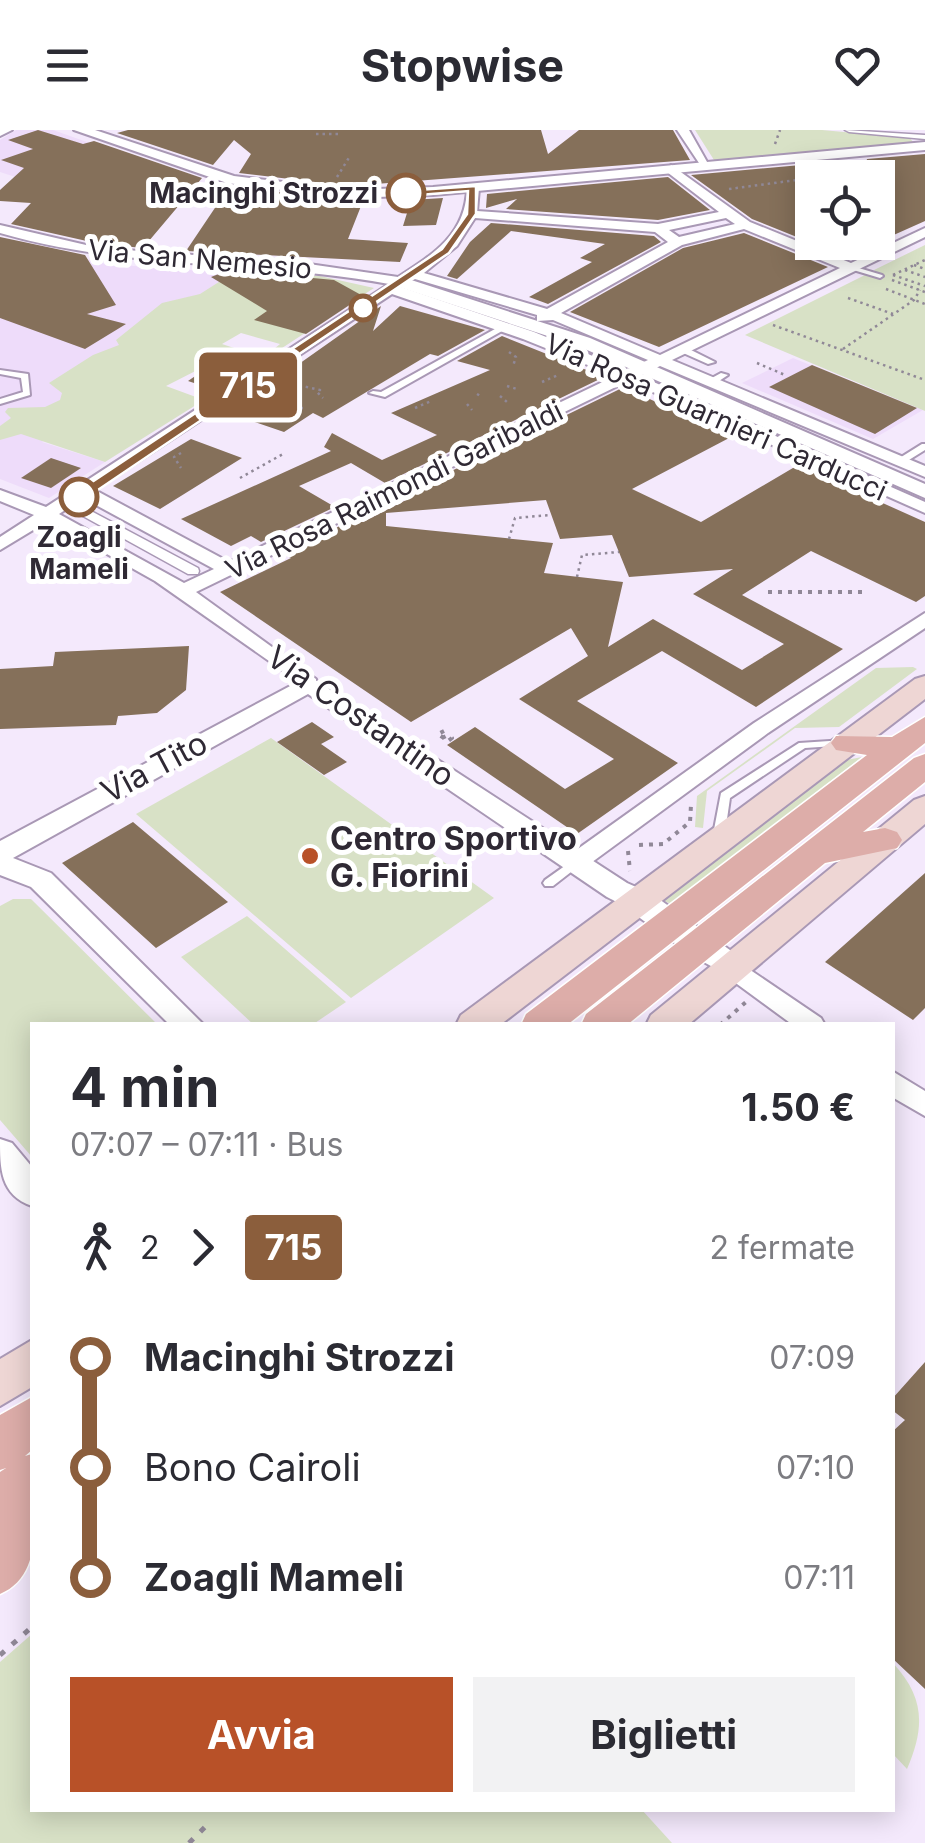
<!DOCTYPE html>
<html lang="it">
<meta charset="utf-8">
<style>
body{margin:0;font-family:Inter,sans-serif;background:#f2f2f3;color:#2b2b33;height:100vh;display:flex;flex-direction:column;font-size:38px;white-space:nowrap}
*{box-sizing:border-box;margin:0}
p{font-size:32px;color:#7c7c81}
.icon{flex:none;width:55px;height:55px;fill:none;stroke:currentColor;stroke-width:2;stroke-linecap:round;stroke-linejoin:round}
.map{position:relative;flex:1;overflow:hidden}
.side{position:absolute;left:30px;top:892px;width:865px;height:790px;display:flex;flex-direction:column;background:#fff;border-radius:0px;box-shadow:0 5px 25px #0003}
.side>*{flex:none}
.badge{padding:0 20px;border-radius:8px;font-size:35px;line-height:65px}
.buttons{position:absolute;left:795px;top:30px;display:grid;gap:20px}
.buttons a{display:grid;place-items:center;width:100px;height:100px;border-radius:0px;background:#fff;box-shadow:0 5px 25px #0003;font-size:50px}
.map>.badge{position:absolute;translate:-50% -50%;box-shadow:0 0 0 5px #fff}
.legs{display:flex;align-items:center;gap:15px;height:110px;padding:0 40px;font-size:32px}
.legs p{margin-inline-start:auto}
.summary{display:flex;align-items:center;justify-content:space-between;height:170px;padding:0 40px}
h1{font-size:55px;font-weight:700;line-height:75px}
.button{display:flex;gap:20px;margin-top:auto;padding:20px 40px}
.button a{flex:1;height:115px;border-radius:0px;background:#b85128;color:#fff;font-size:40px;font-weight:700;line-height:115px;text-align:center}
.button a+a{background:#f2f2f3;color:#2b2b33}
ul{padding:0 40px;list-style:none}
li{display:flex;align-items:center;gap:35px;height:110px;font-size:38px}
li i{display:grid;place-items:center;width:15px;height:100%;margin:0 12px;background:currentColor}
li i::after{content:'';width:25px;height:25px;margin:-12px;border:8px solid;border-radius:50%;background:#fff}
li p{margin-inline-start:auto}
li:first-child i{background:linear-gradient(#0000 50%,currentColor 0)}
li:last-child i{background:linear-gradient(currentColor 50%,#0000 0)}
header{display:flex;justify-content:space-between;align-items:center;height:130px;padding:0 40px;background:#fff;font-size:45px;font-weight:700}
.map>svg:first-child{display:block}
</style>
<header><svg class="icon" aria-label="menu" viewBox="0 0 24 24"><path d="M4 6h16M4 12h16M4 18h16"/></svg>Stopwise<svg class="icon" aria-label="heart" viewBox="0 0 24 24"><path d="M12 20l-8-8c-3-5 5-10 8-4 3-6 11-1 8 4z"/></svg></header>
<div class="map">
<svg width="925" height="1713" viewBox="0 0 925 1713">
<rect width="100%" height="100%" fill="#f4e9fc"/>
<path fill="#eedcfa" d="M16 0H53L149 34 43 56 0 42V10Z
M0 108 106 134 233 143 42 312 105 332 49 368 0 349Z
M793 228 923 280 873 309 742 253Z"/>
<path fill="#d8e1c6" d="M695 0H822L910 8 913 12 714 30Z
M925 115V281L745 205 865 145 880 146 874 140Z
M233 143 320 146 374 158 279 220 274 219 280 214 241 203 222 214 261 227 274 224 207 266 201 264 208 259 203 256 230 239 229 231 221 228 166 256 204 270 105 332 21 304 0 310V296L11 288 5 282 8 278 45 277 60 270 62 263 49 253 93 225 119 215 116 210 162 173 200 164Z
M913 537 917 539 839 597 795 598 707 661 703 698 695 697 697 666 876 538Z
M271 608 494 768 351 868 136 684Z
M862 627 671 774 662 770 841 631Z
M13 769H31L158 895H32V1027L0 990V776Z
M247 786 346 872 312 895H254L181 827Z
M32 1504V1680H642L672 1713H0V1532Z
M893 1533C925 1568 925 1597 907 1639L893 1624Z"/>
<path fill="#85705a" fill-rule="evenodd" d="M38 0 83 14 94 11 202 48 143 118 100 114 11 94 31 73 0 71V60L24 38 1 30 33 19 8 10Z
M128 0H541L548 24 579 0H673L690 30 349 56 239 43 251 24 234 10 213 35 117 3Z
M925 24V91L878 112V47L864 40 867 29Z
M812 34V112H884L849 128 752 89 691 45Z
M668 47 710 80 658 90 506 79 517 69 486 78 487 64Z
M229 57 363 71 348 109 408 113 400 132 186 121Z
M443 68 436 95 403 96 411 70Z
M491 93 654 106 661 112 548 174 529 167 592 132 580 128 605 114 511 101 457 149 447 146 470 112Z
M744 103 828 137 659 217 570 182 683 118Z
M0 107 85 125 116 175 87 184 126 194 85 219 0 188Z
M229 140 334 150 363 166 306 204 254 190 267 181 211 147Z
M381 176 373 201 400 176 485 200 438 226 430 224 323 288 313 283 284 302 228 283 247 271 240 269 274 246 279 248Z
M502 206 604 247 385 353 351 333 299 356 335 377 261 412 251 406 231 416 181 389 331 321 324 317 332 303 382 330 437 305 391 283 490 240 457 231Z
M220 229 251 239 218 261 188 251Z
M812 235 917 278 875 304 769 257Z
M624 257 731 307 632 359 701 392 798 335 925 392V466L916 472 811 421 742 465 843 519 756 577 662 521 577 571 678 633 577 704 447 615 475 597 565 659 614 629 519 569 588 526 571 498 411 592 220 462 291 428 283 424 356 388 363 392 410 368 404 364ZM546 370 560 409 612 405 629 447 733 439 693 464 784 514 742 540 653 489 608 517 623 452 544 443 553 413 386 396V383Z
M191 309 242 328 160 379 113 356Z
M51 328 81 338 51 358 21 348Z
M189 516 186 560 157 583 118 586 116 595 0 599V539L53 536 55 522Z
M312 592 334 607 321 614 347 632 324 645 277 612Z
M133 692 228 772 156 818 62 733Z
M925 743V878L913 890 825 832Z
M925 1232V1559L892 1528V1302L905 1290 892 1280V1269Z"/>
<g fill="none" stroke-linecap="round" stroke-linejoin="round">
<defs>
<path id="service" d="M852 136 882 145 883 146 880 148 850 139V137Z
M504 194 511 196 385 267 369 263 373 261 381 262Z
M681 218H687L715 232 708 234 681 222Z
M0 240 28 244 30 265 0 274V269L23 262 21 248 0 244Z
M721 243 728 245 716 253H710V249Z
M922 314H925V320L904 333H898V329Z
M845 610 849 611V615L805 618 730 668 724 710 722 713H714L712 710 721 663 799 613Z
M576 728 582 732 580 735 553 756H545L543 753 545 750Z"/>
<path id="pedestrian" d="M845 0 925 5V9L849 2Z
M76 373 198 438 199 441 198 444H188L72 380 70 377Z"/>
<path id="minor" d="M0 0H12L0 6Z
M677 0H689L711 39H703Z
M671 35 750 92 851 133 925 98V107L672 230 925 336V347L660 236 640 246 925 372V383L628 251 196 462 316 549V557L309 559 155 451 48 391 0 420V407L34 385 0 371V360L46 377 389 154C259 130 128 140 0 103V95L99 118 302 133 398 147C434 124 466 104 467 58L473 54 479 58 477 81 658 94 719 82 667 42ZM475 88 655 102 668 112 547 179 424 143 457 116ZM726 88 735 94 679 107 669 100ZM744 99 840 138 660 225 561 183 682 115ZM415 149 537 185V191L553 190 648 230 627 240 534 202 401 157ZM392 164 523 209 615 246 229 432 95 360ZM83 368 214 439 184 453 59 384Z
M925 483V498L768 603 584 738H568L564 732 568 726 754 593Z
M731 827 821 888 825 895H793L722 843 719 836Z
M892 941 925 961V986L892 967Z"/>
<path id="tertiary" d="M74 0H95L234 46 349 60 433 57 925 12V20L433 65 349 68 227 53Z
M402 147 590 208 925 354V368L578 216 396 156V148Z
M309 546 627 753 652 764 741 828 746 836 741 844C715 852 638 781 607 767L308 564 13 728 51 743 204 895H170L31 757 0 745V711Z
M0 1009 12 1013 32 1037V1076C0 1065 0 1038 0 1009Z"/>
<path id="secondary" d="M925 546V569L500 895H456L461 885 915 549Z
M925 666V694L688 895H646L651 885 914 670Z
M32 1210V1257L0 1276V1229Z"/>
<path id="primary" d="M925 587V613L567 895H521L526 884 867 625 836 620 831 613 836 606 892 607Z
M925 624V652L863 702 885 698 897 702 902 710 897 718 825 733 627 895H581L586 884 914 628Z
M32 1267V1320L25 1326 32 1324C32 1369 50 1443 0 1464V1342L6 1338 0 1340V1285Z"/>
</defs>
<use href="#service" stroke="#a998b5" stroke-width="4"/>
<use href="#pedestrian" stroke="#a998b5" stroke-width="3"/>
<use href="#minor" stroke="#a998b5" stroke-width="4"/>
<use href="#tertiary" stroke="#a998b5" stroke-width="4"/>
<use href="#secondary" stroke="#a998b5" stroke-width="4"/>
<use href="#primary" stroke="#fff" stroke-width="3"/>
<path stroke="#908897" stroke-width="2.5" stroke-dasharray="2.5 4" stroke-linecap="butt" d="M316 4H339
M775 14 780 0
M337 47 350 26
M818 48 834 46
M729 59 812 48
M914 135 925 139
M905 140 925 147
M893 145 925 130
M893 145 925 156
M892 150 925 162
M886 159 925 174
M848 168 893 184
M773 195 925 250
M843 219 914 170 920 160
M509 222 516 227 513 236
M757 233 785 245
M542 252 558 245
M293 254 320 260 317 262 323 268
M507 256 517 259
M477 264 482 267
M500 266 507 272
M467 274 472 280
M415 278 431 271
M262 279 303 278
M181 323 174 327 181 338
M240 348 283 324
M509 409 515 388 551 385
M577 447 582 425 619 422"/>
<path stroke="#908897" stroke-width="4" stroke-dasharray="4 6" stroke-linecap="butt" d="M768 462H864
M444 601 438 604 448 611 452 608 448 605
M639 715 663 714 690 692 691 675
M628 721 630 741
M720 895 746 872"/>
<path stroke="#908897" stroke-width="5" stroke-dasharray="6 10" stroke-linecap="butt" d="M0 1525 32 1497
M189 1713 206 1696"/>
<use href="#service" fill="#fff" fill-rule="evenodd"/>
<use href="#pedestrian" fill="#fff" fill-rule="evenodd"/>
<use href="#minor" fill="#fff" fill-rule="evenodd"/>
<use href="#tertiary" fill="#fff" fill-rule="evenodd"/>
<use href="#secondary" fill="#eed6d4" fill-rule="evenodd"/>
<use href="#primary" fill="#ddada9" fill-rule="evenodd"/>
<path stroke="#908897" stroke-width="4" stroke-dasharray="4 6" stroke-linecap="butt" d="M442 608 448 605"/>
</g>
<path fill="#8b5e3c" stroke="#fff" stroke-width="2.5" d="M476 56V84L449 123 83 370H74V364L442 119 467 84 468 61 406 66 403 61Z"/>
<g fill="#fff" stroke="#8b5e3c" stroke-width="5">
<circle cx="406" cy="63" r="18"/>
<circle cx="363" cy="178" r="12"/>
<circle cx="79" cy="367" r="18"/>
</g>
<circle fill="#b85128" stroke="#fff" stroke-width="4" cx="310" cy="726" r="10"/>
<g text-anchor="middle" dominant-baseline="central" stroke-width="10" stroke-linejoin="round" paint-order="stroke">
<g font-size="28" font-weight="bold" fill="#2f2934" stroke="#fff" text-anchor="end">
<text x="378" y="63">Macinghi Strozzi</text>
<text x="79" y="407" text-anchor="middle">Zoagli<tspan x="79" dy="32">Mameli</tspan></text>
</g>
<g font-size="28" fill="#2f2934" stroke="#fff">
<text transform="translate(200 129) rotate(5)">Via San Nemesio</text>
<text transform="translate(716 287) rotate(24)">Via Rosa Guarnieri Carducci</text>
<text transform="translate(394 360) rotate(-26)">Via Rosa Raimondi Garibaldi</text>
</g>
<g font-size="32" fill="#2f2934" stroke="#fff">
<text transform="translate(361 586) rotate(35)">Via Costantino</text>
<text transform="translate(154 637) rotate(-28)">Via Tito</text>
</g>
<g font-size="32" font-weight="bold" fill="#2f2934" stroke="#fff" text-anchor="start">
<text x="330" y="708">Centro Sportivo<tspan x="330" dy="37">G. Fiorini</tspan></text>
</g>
</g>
</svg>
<div class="buttons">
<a><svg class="icon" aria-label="locate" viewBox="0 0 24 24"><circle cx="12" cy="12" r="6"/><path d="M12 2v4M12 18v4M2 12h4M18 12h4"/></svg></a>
</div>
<b class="badge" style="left:248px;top:255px;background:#8b5e3c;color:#fff">715</b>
<section class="side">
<div class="summary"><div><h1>4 min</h1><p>07:07 – 07:11 · Bus</p></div><b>1.50 €</b></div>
<div class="legs"><svg class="icon" aria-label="walk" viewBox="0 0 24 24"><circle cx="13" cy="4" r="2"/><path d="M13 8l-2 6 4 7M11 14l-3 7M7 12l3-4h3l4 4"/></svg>2<svg class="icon" aria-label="forward" viewBox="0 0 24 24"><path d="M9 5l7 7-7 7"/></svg><b class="badge" style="background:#8b5e3c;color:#fff">715</b><p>2 fermate</p></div>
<ul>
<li><i style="color:#8b5e3c"></i><b>Macinghi Strozzi</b><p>07:09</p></li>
<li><i style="color:#8b5e3c"></i><span>Bono Cairoli</span><p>07:10</p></li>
<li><i style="color:#8b5e3c"></i><b>Zoagli Mameli</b><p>07:11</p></li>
</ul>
<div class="button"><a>Avvia</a><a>Biglietti</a></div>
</section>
</div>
